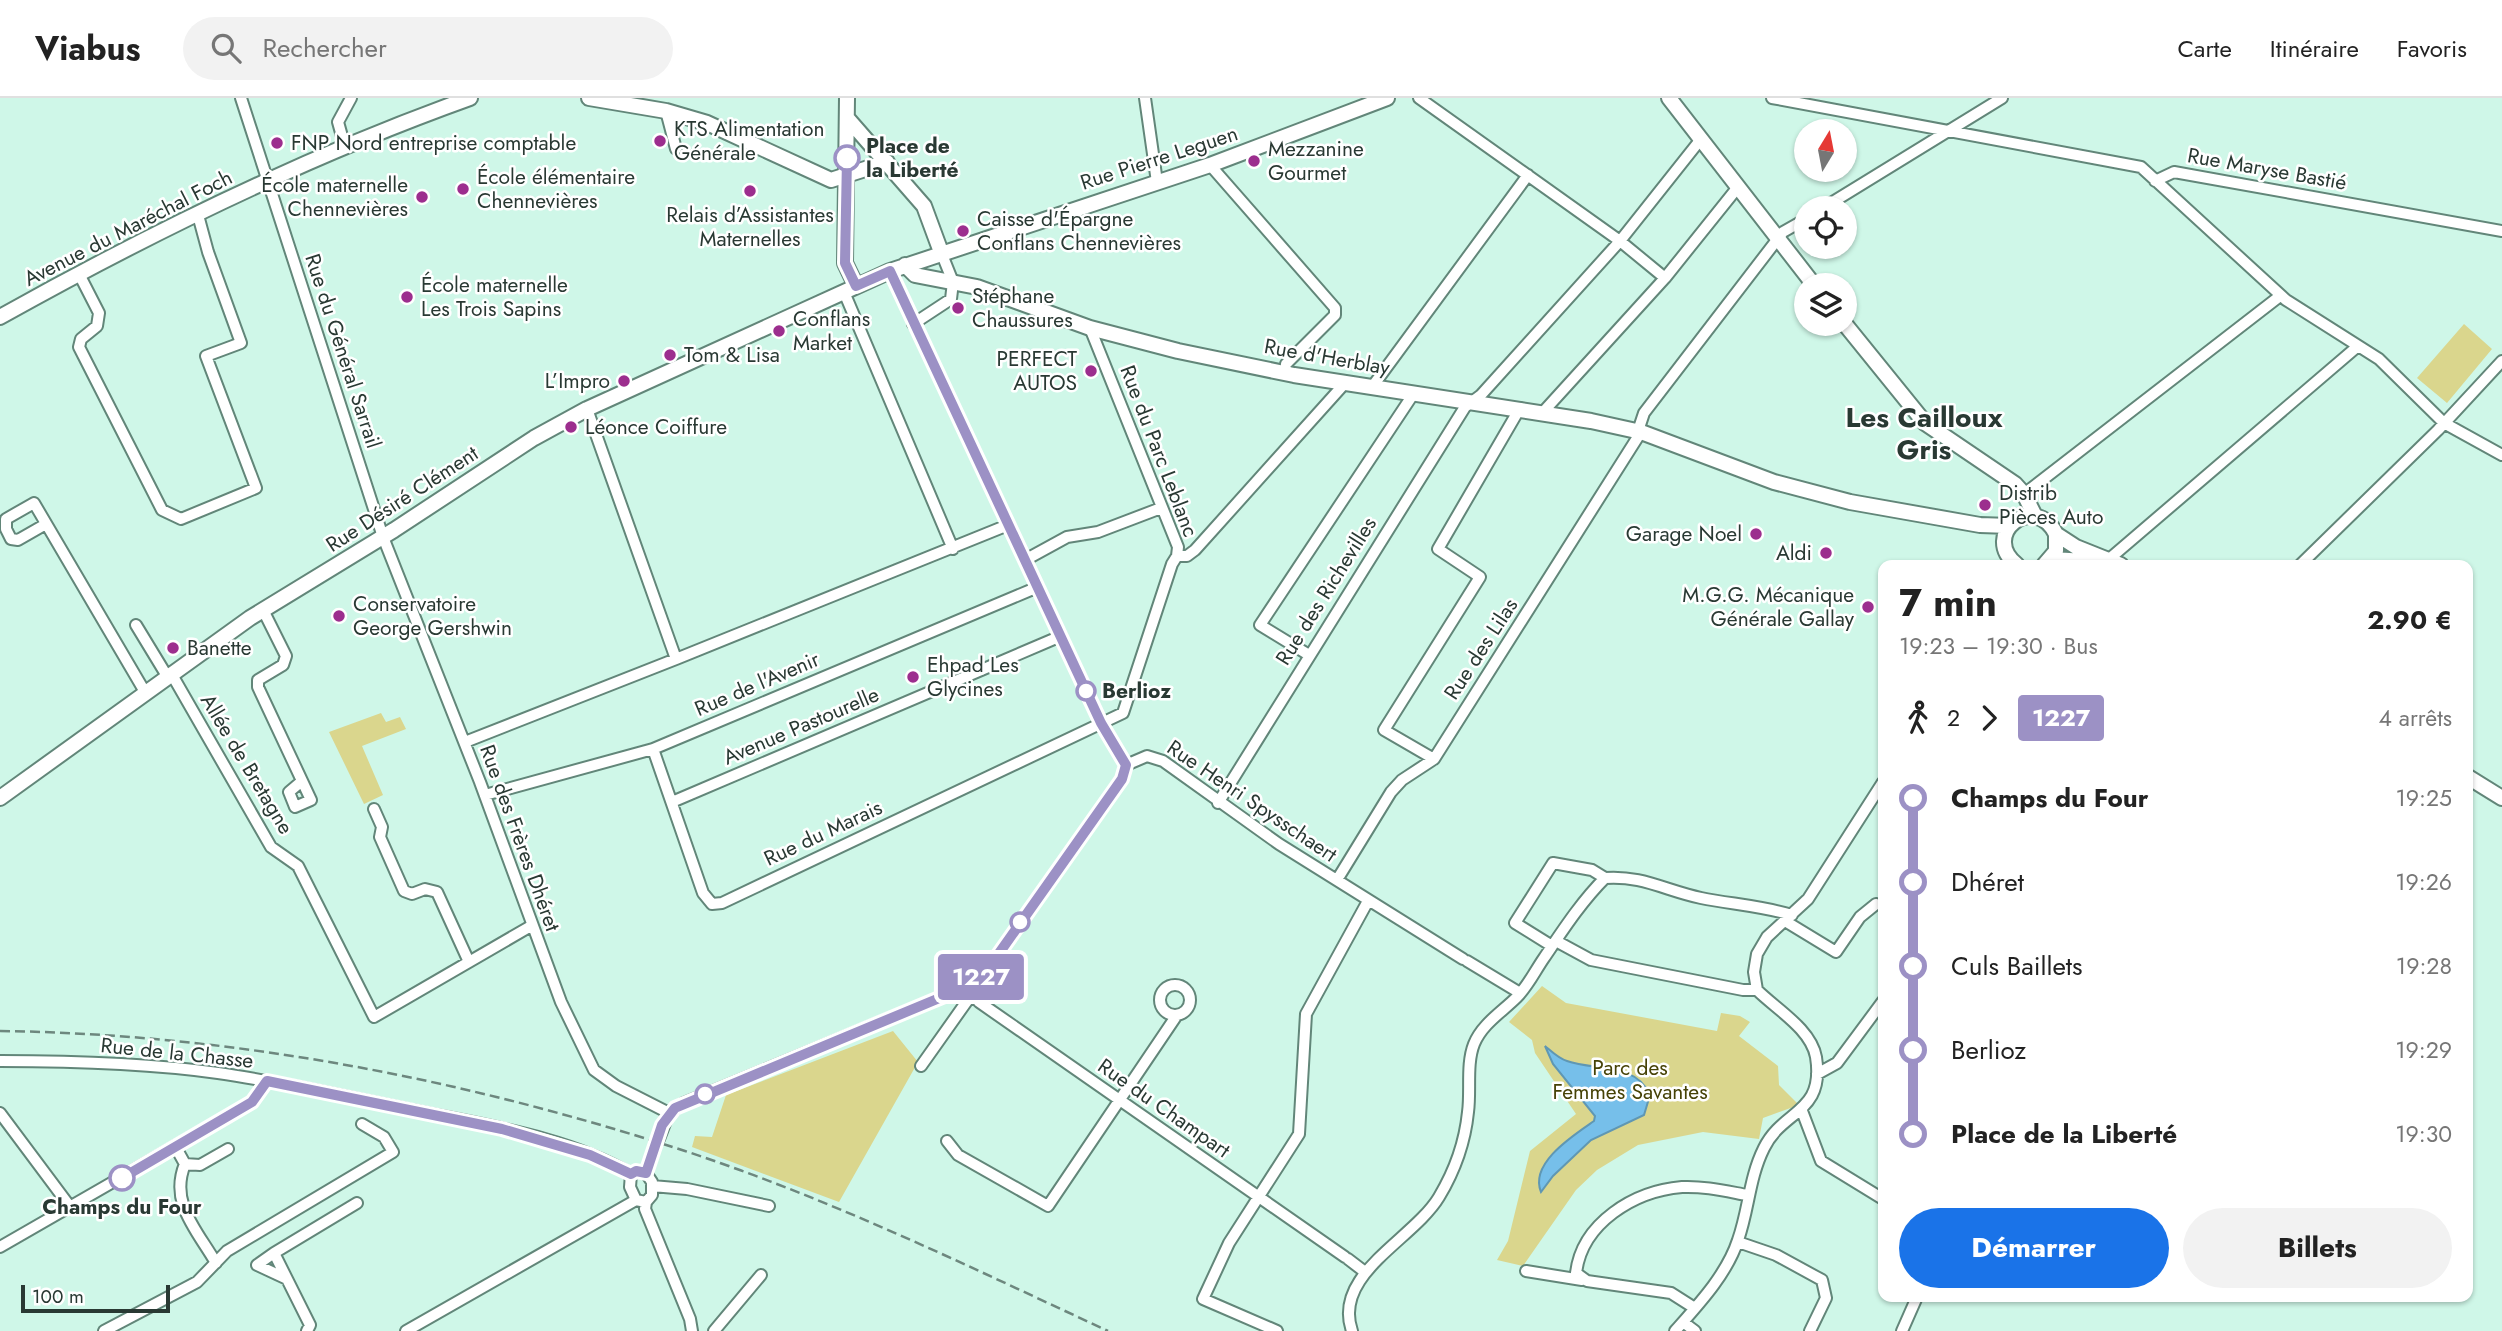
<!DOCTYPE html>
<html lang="fr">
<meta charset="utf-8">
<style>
body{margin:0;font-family:Jost,sans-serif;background:#f2f2f2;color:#222;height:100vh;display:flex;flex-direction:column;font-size:26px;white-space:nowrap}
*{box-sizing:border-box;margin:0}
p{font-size:23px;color:#767676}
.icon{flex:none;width:38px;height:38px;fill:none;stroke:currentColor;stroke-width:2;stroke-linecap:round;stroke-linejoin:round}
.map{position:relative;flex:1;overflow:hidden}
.drawer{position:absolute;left:1878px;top:462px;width:595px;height:742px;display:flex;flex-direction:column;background:#fff;border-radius:14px;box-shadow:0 2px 5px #0004}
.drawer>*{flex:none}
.badge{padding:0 14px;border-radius:5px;font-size:24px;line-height:46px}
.needle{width:46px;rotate:10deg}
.buttons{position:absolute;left:1794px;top:21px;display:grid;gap:14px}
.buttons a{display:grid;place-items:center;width:63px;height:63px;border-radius:50%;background:#fff;box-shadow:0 2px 5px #0004;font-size:35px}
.scale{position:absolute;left:21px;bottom:18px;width:149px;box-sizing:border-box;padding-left:7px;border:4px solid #293933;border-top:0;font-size:19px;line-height:24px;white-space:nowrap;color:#293933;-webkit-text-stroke:5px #fff;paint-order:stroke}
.map>.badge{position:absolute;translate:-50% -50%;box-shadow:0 0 0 4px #fff}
.legs{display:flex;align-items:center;gap:10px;height:77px;padding:0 21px;font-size:23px}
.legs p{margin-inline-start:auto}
.summary{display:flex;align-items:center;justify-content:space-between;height:119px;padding:0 21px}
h1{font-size:38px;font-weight:700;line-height:52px}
.action{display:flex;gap:14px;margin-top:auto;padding:14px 21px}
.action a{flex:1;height:80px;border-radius:42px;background:#1a73e8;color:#fff;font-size:28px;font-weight:700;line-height:80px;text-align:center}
.action a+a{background:#f2f2f2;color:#222}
ul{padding:0 21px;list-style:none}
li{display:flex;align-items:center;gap:24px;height:84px;font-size:26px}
li i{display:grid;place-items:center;width:10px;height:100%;margin:0 9px;background:currentColor}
li i::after{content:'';width:18px;height:18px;margin:-9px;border:5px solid;border-radius:50%;background:#fff}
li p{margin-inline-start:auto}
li:first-child i{background:linear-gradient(#0000 50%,currentColor 0)}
li:last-child i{background:linear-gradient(currentColor 50%,#0000 0)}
header{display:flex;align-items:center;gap:42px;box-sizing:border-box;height:98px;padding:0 35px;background:#fff;border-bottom:2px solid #e0e0e0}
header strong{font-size:33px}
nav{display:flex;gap:38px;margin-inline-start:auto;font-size:24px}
.search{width:490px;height:63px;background:#f2f2f2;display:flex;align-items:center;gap:18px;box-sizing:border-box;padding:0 24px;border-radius:38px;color:#767676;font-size:26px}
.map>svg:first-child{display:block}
</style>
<header>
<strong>Viabus</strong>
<div class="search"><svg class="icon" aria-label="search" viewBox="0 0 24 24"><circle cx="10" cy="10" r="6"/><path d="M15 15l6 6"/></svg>Rechercher</div>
<nav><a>Carte</a><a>Itinéraire</a><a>Favoris</a></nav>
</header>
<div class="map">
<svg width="2502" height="1233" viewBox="0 0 2502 1233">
<rect width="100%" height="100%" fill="#cff7e8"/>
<path fill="#dad68d" d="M2464 226 2492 251 2447 305 2417 280Z
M381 615 386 624 400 619 406 631 362 648 383 697 364 706 329 634Z
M1542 888 1566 905 1717 933 1721 915 1740 918 1750 924 1739 938 1778 968 1779 987 1799 1007 1763 1020 1759 1041 1703 1034 1638 1047 1597 1072 1576 1092 1523 1168 1497 1162 1508 1143 1530 1053 1576 1016 1535 955 1532 942 1509 924Z
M893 933 918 964 839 1104 692 1049 695 1038 712 1039 726 997Z"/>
<path fill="#76bfea" stroke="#5f97b3" stroke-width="2" d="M1545 948C1551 953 1559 961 1567 963 1595 973 1636 964 1650 997L1644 1017 1591 1042 1553 1078 1541 1094C1529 1065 1574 1037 1594 1023L1595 1018 1553 966Z"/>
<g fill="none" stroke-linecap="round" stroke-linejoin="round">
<defs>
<path id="street" d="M241 0 383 439 480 684 561 904 594 972 616 988 669 1015
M1145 0 1157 84
M1419 0 1620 143 1665 180
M1772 0 2141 69 2286 202 2379 261 2444 325 2502 357
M666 13 676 51
M345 49 338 24 351 0
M1210 67 1335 210V217L1286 266 1285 275
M2155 83 2174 74 2502 133
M1823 110 2002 0
M890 173 1101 625 1126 667
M79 176 99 215 97 228 81 241 79 249 162 412 181 421 256 390 206 258 241 245 208 154 198 117
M844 194 953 451
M913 226 951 201 953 184 941 154
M1090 230 1178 449 1177 458
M1372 289 1528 77
M587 311 676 561 1008 427
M1544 313 1665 180 1738 89
M1638 333 1644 315 1783 134 1806 121
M2024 396 2280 198
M46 426 18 442 11 441 6 431V421L34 405 145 594
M1177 458H1187L1195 452 1346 284
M1025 462 1067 439 1098 434 1161 410
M2108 462 2358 248
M2300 467 2438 332 2502 263
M263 512 286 558 283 567 258 582V589L311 702 295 709 289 694 302 683
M136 527 167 578
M1309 557 1260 527 1414 295
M171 575 271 749 298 768 374 919 531 828
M465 644 676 561
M653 651 703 795 712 806 722 805 1123 615 1172 466 1177 458
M1434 661 1384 632 1480 479 1438 451 1520 310
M1126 667 1147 658 1163 663 1279 746 1463 861
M485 697 653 651 1038 489
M672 704 1061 538
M1218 705 1465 309 1481 297 1620 143 1701 41
M374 711 382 729 380 739 404 793 412 796 425 791 437 794 469 864
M1340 777 1391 694 1402 682 1434 661 1641 334
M1605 780C1641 777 1667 793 1701 800 1731 806 1762 808 1792 817
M1785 823 1836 854 1860 819 1876 806
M1556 843 1591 862 1743 892H1757
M1552 848 1515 825 1553 765 1592 772 1605 780
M1467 863 1520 895
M1160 902a15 15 0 1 1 30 0a15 15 0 1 1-30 0Z
M966 889 979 904 1345 1159
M1757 892 1754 874 1757 856 1767 839 1808 801 1883 684
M0 963C72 963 147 965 218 975 287 985 355 1001 422 1014 491 1028 570 1040 631 1076
M921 968 972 896
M1817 976 1837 965 1883 903
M1802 1013 1821 1063 1883 1101
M0 1015 71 1110
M659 1041 669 1015 684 1005 966 889 983 878 1122 681 1126 667
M947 1043 958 1057 1048 1108 1177 917
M175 1048 185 1066C169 1105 197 1132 216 1165
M185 1066 200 1067 228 1051
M636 1073 646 1075 652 1084V1097L646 1104 636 1102 630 1089 631 1076Z
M646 1075 653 1055
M652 1088 687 1091 769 1108
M646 1104 645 1111 690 1221 692 1233
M1738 1144 1776 1157 1822 1182 1826 1200 1810 1233
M0 1149 252 1004 267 983
M274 1155 357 1105
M1348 1161 1365 1174
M1526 1173 1582 1182
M287 1181 257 1167 274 1155 310 1227 307 1233
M1693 1209 1671 1195 1587 1183 1576 1175C1582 1125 1634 1093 1682 1089 1704 1088 1725 1093 1747 1097
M1683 1224 1695 1233
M104 1233 197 1184 227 1153 393 1054 384 1039 362 1026
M406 1233 636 1102
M714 1233 761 1177
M1277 1233 1203 1201 1229 1145 1299 1036 1306 916 1368 803
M1352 1233C1332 1176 1413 1142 1439 1099 1454 1074 1465 1044 1468 1014 1471 993 1466 966 1474 946 1482 926 1502 914 1517 899 1528 888 1535 873 1544 860 1563 832 1581 804 1605 780
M1675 1233C1699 1206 1727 1176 1738 1142 1749 1111 1749 1080 1764 1050 1783 1011 1825 1016 1816 959 1811 931 1776 911 1757 892
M1902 1233 1917 1199"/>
<path id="secondary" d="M589 0 666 13 707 25 831 82 887 64
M847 0 845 165 856 188
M1669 0 1814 187
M848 21 924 108 941 154
M905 167 915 177 977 189 1090 230 1178 253 1294 277 1591 323 1641 334 1774 384 1850 404 1980 427 2010 428
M0 219C150 135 308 58 470 0
M1844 225 1925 325 2015 386 2024 396 2035 418
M2056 436 2076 449 2121 467
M2052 461 2086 463 2100 467
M2017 467C1979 437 2034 393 2056 436V453L2044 467
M2468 679 2502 700
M0 700 250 520 394 432 534 340 587 311 890 173 1210 67 1387 0"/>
</defs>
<use href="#street" stroke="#628679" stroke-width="14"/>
<use href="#secondary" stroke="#628679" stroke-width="18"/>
<use href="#street" stroke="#fff" stroke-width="10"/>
<use href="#secondary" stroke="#fff" stroke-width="14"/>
<path stroke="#6d877e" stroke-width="2.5" stroke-dasharray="10 5" stroke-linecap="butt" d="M0 933C233 936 464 981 685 1053 831 1101 970 1169 1108 1233"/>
</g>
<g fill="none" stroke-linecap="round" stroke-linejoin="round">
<defs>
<path id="line-1" d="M122 1080 252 1004 267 983 502 1031 590 1057 631 1076 636 1073 646 1075 662 1027 675 1010 966 889 983 878 1122 681 1126 667 1101 625 890 173 856 188 845 165 847 60"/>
</defs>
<use href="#line-1" stroke="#fff" stroke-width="16"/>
<use href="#line-1" stroke="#9c91c5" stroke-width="10"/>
</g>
<g fill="#9c2e8e" stroke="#fff" stroke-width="2.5">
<circle cx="660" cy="43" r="7"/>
<circle cx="277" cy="45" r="7"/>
<circle cx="1254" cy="63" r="7"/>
<circle cx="463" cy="91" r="7"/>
<circle cx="750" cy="93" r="7"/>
<circle cx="422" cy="99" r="7"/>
<circle cx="963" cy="133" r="7"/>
<circle cx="407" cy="199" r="7"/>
<circle cx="958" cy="210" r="7"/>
<circle cx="779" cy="233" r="7"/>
<circle cx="670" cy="257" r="7"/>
<circle cx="1091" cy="273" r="7"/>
<circle cx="624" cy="283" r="7"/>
<circle cx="571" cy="329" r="7"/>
<circle cx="1985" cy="407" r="7"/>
<circle cx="1756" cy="436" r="7"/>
<circle cx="1826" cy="455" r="7"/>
<circle cx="1868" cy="509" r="7"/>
<circle cx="339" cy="518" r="7"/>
<circle cx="173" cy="550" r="7"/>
<circle cx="913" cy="579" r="7"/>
</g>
<g fill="#fff" stroke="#9c91c5" stroke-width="3.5">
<circle cx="847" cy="60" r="12"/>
<circle cx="1086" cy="593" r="9"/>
<circle cx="1020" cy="824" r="9"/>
<circle cx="705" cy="996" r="9"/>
<circle cx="122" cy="1080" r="12"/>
</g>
<g text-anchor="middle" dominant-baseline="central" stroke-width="5" stroke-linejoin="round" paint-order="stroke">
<g font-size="21" fill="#293933" stroke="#fff" text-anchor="start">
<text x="674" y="31">KTS Alimentation<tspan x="674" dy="24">Générale</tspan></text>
<text x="291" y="45">FNP Nord entreprise comptable</text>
<text x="1268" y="51">Mezzanine<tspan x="1268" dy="24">Gourmet</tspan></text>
<text x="477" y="79">École élémentaire<tspan x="477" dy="24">Chennevières</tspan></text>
<text x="408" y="87" text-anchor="end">École maternelle<tspan x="408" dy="24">Chennevières</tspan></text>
<text x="750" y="117" text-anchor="middle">Relais d’Assistantes<tspan x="750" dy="24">Maternelles</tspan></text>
<text x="977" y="121">Caisse d'Épargne<tspan x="977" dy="24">Conflans Chennevières</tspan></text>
<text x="421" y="187">École maternelle<tspan x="421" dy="24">Les Trois Sapins</tspan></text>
<text x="972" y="198">Stéphane<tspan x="972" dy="24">Chaussures</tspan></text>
<text x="793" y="221">Conflans<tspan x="793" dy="24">Market</tspan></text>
<text x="684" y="257">Tom &amp; Lisa</text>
<text x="1077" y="261" text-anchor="end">PERFECT<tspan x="1077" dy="24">AUTOS</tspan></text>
<text x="610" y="283" text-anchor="end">L’Impro</text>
<text x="585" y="329">Léonce Coiffure</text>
<text x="1999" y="395">Distrib<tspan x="1999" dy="24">Pièces Auto</tspan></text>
<text x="1742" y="436" text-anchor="end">Garage Noel</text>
<text x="1812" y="455" text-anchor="end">Aldi</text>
<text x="1854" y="497" text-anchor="end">M.G.G. Mécanique<tspan x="1854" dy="24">Générale Gallay</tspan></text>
<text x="353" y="506">Conservatoire<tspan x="353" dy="24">George Gershwin</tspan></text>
<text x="187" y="550">Banette</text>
<text x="927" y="567">Ehpad Les<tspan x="927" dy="24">Glycines</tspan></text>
</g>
<g font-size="21" font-weight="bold" fill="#293933" stroke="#fff" text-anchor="start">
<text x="866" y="48">Place de<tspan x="866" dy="24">la Liberté</tspan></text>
<text x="1102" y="593">Berlioz</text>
<text x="122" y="1109" text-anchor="middle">Champs du Four</text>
</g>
<g font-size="21" fill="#293933" stroke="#fff">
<text transform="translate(1159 60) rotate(-18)">Rue Pierre Leguen</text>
<text transform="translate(2267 71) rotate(10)">Rue Maryse Bastié</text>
<text transform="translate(128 130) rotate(-27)">Avenue du Maréchal Foch</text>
<text transform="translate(343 253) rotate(72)">Rue du Général Sarrail</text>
<text transform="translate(1327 259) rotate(10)">Rue d'Herblay</text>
<text transform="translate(1159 353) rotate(69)">Rue du Parc Leblanc</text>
<text transform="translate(402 401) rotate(-33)">Rue Désiré Clément</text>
<text transform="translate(1326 493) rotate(-58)">Rue des Richevilles</text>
<text transform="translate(1481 551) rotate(-57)">Rue des Lilas</text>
<text transform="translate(757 586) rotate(-23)">Rue de l'Avenir</text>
<text transform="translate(801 628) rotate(-23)">Avenue Pastourelle</text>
<text transform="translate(247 666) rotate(59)">Allée de Bretagne</text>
<text transform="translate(1252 703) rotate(34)">Rue Henri Spysschaert</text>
<text transform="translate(823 735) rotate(-25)">Rue du Marais</text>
<text transform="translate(520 740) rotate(70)">Rue des Frères Dhéret</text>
<text transform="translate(177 955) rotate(6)">Rue de la Chasse</text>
<text transform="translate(1164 1010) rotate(35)">Rue du Champart</text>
</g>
<g font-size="21" fill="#464206" stroke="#fff">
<text x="1630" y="970">Parc des<tspan x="1630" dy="24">Femmes Savantes</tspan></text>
</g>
<g font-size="28" font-weight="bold" fill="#293933" stroke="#fff">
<text x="1924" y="319">Les Cailloux<tspan x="1924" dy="32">Gris</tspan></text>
</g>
</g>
</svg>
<div class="buttons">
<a><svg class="needle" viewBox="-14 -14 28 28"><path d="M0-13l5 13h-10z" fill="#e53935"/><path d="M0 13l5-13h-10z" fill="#767676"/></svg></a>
<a><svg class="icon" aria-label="locate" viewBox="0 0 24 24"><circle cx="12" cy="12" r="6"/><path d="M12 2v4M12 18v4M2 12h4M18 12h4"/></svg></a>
<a><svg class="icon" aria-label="layers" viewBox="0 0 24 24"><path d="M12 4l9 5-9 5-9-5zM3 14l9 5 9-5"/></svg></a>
</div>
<div class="scale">100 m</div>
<b class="badge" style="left:981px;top:879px;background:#9c91c5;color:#fff">1227</b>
<section class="drawer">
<div class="summary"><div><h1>7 min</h1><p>19:23 – 19:30 · Bus</p></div><b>2.90 €</b></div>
<div class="legs"><svg class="icon" aria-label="walk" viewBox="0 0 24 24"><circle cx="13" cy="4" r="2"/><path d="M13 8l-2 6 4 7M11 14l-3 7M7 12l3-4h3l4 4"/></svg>2<svg class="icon" aria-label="forward" viewBox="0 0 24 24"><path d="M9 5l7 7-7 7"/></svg><b class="badge" style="background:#9c91c5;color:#fff">1227</b><p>4 arrêts</p></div>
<ul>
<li><i style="color:#9c91c5"></i><b>Champs du Four</b><p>19:25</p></li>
<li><i style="color:#9c91c5"></i><span>Dhéret</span><p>19:26</p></li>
<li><i style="color:#9c91c5"></i><span>Culs Baillets</span><p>19:28</p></li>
<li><i style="color:#9c91c5"></i><span>Berlioz</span><p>19:29</p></li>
<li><i style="color:#9c91c5"></i><b>Place de la Liberté</b><p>19:30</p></li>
</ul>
<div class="action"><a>Démarrer</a><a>Billets</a></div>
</section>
</div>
